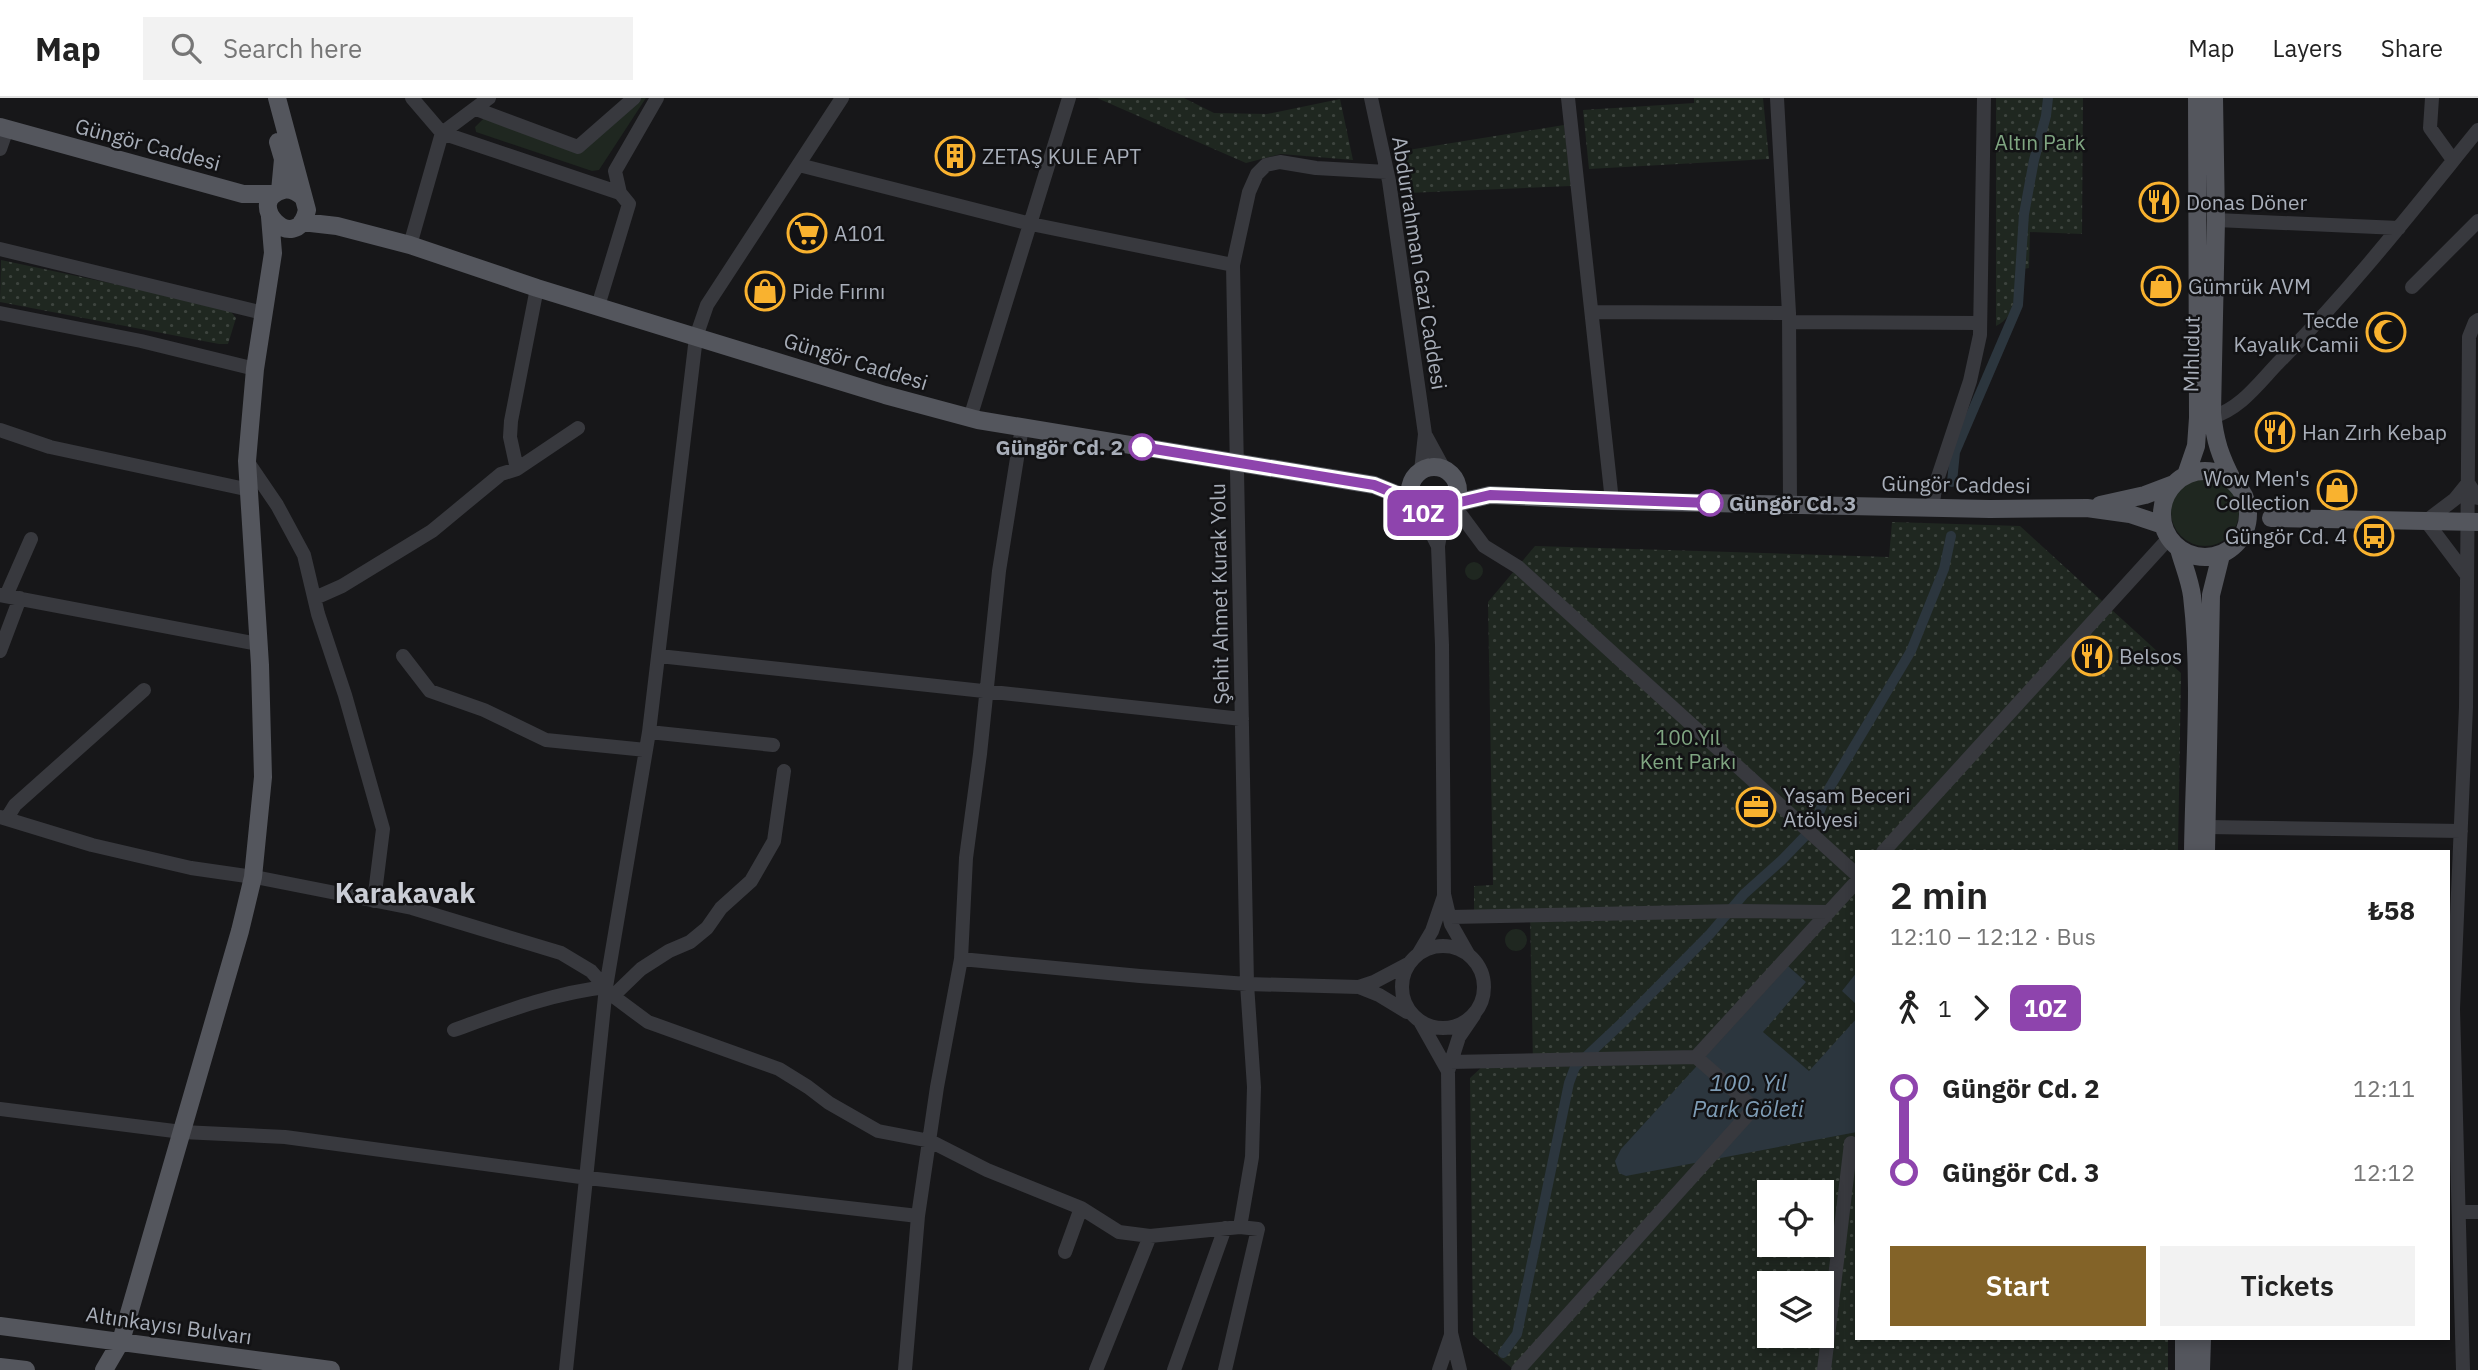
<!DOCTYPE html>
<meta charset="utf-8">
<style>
body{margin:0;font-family:"IBM Plex Sans",sans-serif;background:#f2f2f2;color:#222;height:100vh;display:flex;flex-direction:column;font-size:26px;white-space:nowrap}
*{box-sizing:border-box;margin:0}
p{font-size:23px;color:#767676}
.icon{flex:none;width:38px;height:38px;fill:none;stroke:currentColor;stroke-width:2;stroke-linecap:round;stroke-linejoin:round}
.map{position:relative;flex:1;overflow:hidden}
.sheet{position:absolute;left:1855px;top:752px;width:595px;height:490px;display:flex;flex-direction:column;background:#fff;border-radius:0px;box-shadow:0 4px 10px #0003}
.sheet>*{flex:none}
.badge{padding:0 14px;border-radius:10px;font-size:24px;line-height:46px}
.controls{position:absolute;left:1757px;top:1082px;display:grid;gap:14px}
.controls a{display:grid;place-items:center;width:77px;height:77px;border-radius:0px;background:#fff;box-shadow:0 4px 10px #0003;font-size:35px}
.map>.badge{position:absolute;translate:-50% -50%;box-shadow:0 0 0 4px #fff}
.legs{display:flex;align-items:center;gap:10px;height:77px;padding:0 35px;font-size:23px}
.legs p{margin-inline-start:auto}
.head{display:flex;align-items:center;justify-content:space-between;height:119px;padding:0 35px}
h1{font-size:38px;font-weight:600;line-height:52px}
.primary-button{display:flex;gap:14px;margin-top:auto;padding:14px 35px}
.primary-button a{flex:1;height:80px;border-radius:0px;background:#836328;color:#fff;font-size:28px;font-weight:600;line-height:80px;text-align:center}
.primary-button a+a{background:#f2f2f2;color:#222}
ul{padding:0 35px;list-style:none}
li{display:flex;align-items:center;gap:24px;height:84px;font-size:26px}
li i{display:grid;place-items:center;width:10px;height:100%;margin:0 9px;background:currentColor}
li i::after{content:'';width:18px;height:18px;margin:-9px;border:5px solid;border-radius:50%;background:#fff}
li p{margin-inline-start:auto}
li:first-child i{background:linear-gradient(#0000 50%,currentColor 0)}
li:last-child i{background:linear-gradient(currentColor 50%,#0000 0)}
header{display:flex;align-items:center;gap:42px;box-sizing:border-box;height:98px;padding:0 35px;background:#fff;border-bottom:2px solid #e0e0e0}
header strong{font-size:33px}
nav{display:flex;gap:38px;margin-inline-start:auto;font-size:24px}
.search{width:490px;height:63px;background:#f2f2f2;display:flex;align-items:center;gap:18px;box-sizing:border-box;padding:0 24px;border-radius:0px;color:#767676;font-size:26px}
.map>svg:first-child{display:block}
</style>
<header>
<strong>Map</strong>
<div class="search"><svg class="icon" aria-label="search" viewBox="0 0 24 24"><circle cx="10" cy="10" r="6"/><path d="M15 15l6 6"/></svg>Search here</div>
<nav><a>Map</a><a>Layers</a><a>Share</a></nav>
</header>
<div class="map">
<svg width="2478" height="1272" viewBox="0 0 2478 1272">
<defs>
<pattern id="park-dots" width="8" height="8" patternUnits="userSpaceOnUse" patternTransform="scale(1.75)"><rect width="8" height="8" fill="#1f2720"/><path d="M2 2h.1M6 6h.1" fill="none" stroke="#3d443e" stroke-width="1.8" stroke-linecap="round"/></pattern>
</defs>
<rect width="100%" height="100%" fill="#171719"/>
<path fill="#1f2720" d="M633 0H646L599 72 592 73 476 34 475 29 487 17 582 46Z
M2171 414a34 34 0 1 1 68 0a34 34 0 1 1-68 0Z
M1465 473a9 9 0 1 1 18 0a9 9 0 1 1-18 0Z
M1505 842a11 11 0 1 1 22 0a11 11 0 1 1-22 0Z"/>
<path fill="url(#park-dots)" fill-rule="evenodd" d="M1097 0H1184L1214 15 1267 16 1340 1 1353 62 1281 56 1246 65Z
M1694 0H1763L1769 61 1589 71 1583 12 1694 5Z
M1996 0H2083L2082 136 2030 134 2029 170 2018 172C2015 191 2017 219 1996 228Z
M1564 27 1571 88 1407 95 1402 53Z
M1 162 228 210 236 220 228 246H219L0 204Z
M1892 424 2020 428 2181 575 2178 754H1857V1241L2168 1242V1272H1514L1473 1237 1470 980 1483 968 1533 967 1530 813 1474 812V788L1493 787 1488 504 1535 448 1889 459ZM1769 1094H1822V1146H1769ZM1769 1185H1822V1237H1769Z"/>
<path fill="#2c363e" d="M1788 868 1806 884 1763 934 1809 973 1857 920V1034L1626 1078 1619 1075 1615 1063 1621 1051Z
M1857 874V907L1842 893Z"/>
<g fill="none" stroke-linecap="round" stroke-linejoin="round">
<path stroke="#2c363e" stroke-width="10" d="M1952 384 1955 354 2018 207 2024 116 2034 62 2046 18 2048 0
M1503 1255 1517 1236 1569 985 1575 969 1623 924 1710 836 1744 796 1782 762 1812 731 1830 689 1911 553 1944 471 1951 438"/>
<path stroke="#38393e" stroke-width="14" d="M412 0 442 35 620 95
M1371 0 1389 83 1425 336 1421 373
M1568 0 1612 403
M1777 0 1789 215 1790 406
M2432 0 2430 30 2453 62
M476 11 578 49 634 0
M0 51 7 31
M799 67 1031 126 1233 167
M1387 74 1316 70 1280 64 1266 67 1257 76 1249 94 1233 167 1247 886 1359 889 1374 884 1410 865
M2216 122 2399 130
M410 147 442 35 489 0
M0 151 263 215
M2412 189 2478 123
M598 208 629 106 620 95 615 73 657 0
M1593 214 1789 215
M0 215 141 243 255 271
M1789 224 1979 225
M2212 319C2240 311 2258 286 2277 266 2350 193 2413 112 2478 32
M970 320 1069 0
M0 332 50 349 250 392
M1426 338 1444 371
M247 363 277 407 304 457 318 516 345 597 383 731 374 803
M517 371 578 330
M1452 410 1461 417 1484 448 1518 469 1857 777
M1932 410 1936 385 1970 283 1980 237 1984 0
M1421 414 1438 448
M1444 416 1438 448 1442 547 1444 796 1451 826 1468 856
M2466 476 2426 423 2455 401 2468 385 2478 400
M0 497 258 546
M6 498 31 441
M315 500 342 488 432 433 501 376 517 371 510 339 511 323 537 190
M0 553 20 500
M403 558 430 593 484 612 546 642 646 652
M659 558 1242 621
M773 647 649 634 696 239 707 207 842 0
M0 719 92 747 191 770 260 780 412 810 561 855 591 873 613 898 648 924 779 971 808 989 829 1005 878 1033 930 1043 987 1072 1081 1110 1119 1134 1150 1138 1240 1129 1258 1131 1225 1272
M7 720 15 707 144 592
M2207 729 2461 733
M1883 754 2169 440
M1450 819 1738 813 1829 814
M1402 889a41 41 0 1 1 82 0a41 41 0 1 1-82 0Z
M1419 855 1432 833 1444 798
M961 861 1140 878 1247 886 1254 989 1252 1059 1240 1129
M1359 889 1379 897 1407 914
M613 898 641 871 669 853 690 844 707 830 721 810 751 783 774 743 784 673
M1421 925 1448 973
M454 932C504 914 553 895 606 889
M1696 959 1857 783
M1450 964 1696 959 1754 1010 1518 1272
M0 1011 182 1034 285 1039 588 1080 918 1118
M2461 1114H2478
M1065 1154 1081 1110
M566 1272 606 889 649 634
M905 1272 918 1118 937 989 961 861 966 760 980 656 999 473 1022 329
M1096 1272 1150 1138
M1174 1272 1225 1130
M1439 1272 1451 1237
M1460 1272 1451 1235 1448 973 1459 939 1474 917
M1824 1272 1851 1045
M2463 1272 2453 911 2466 609 2469 239 2475 224 2478 222"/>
<path stroke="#54565d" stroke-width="18" d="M277 0 307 112C296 160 242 103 283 92 291 90 297 94 303 99
M2214 0 2216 122 2212 315C2215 343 2220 358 2233 383
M0 29 243 96H275
M278 44 283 61 280 93
M302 124 337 128 410 147 537 190 696 239 885 297 978 322 1374 387 1411 402
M1410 393a24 24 0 1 1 48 0a24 24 0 1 1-48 0Z
M2162 416a43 43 0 1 1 86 0a43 43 0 1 1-86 0Z
M2186 377 2196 348 2198 320 2197 0
M1456 405 1490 397 1612 403 1990 411 2087 410 2130 416 2163 427
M2100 407 2145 397 2174 386
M2271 420 2478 424
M2179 451C2183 466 2190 482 2192 498 2202 582 2194 670 2193 754
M2206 754 2211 497 2221 457
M0 1228 331 1272
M0 1269 26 1272
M104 1272 121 1243 240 833 253 779 263 679 260 567 247 363 255 271 273 155 270 119
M2184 1272V1241
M2201 1272 2202 1241"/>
</g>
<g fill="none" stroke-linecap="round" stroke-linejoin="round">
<defs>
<path id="line-1" d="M1142 349 1374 387 1411 402 1421 414 1428 417 1444 416 1456 405 1490 397 1710 405"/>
</defs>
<use href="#line-1" stroke="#fff" stroke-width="16"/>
<use href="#line-1" stroke="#8e44ad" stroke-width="10"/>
</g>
<defs>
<symbol id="building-ring" viewBox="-11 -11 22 22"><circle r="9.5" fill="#121214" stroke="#f9b22f" stroke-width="1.5"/><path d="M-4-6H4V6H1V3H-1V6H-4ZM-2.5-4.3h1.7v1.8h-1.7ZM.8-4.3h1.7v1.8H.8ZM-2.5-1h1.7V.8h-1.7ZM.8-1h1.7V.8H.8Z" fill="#f9b22f"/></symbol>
<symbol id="restaurant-ring" viewBox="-11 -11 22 22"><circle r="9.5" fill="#121214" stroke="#f9b22f" stroke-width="1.5"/><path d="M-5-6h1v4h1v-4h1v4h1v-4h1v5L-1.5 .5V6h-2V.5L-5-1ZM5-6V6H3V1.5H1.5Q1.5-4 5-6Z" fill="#f9b22f"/></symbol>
<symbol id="supermarket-ring" viewBox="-11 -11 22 22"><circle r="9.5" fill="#121214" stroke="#f9b22f" stroke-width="1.5"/><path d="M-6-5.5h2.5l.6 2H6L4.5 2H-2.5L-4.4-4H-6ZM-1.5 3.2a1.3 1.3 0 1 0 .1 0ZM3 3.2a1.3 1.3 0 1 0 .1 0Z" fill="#f9b22f"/></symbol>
<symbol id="shop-ring" viewBox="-11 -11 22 22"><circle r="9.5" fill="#121214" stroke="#f9b22f" stroke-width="1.5"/><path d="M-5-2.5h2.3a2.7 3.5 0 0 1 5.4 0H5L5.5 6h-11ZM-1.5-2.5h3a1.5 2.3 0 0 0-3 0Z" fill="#f9b22f"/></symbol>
<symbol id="mosque-ring" viewBox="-11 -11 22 22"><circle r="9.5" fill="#121214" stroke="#f9b22f" stroke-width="1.5"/><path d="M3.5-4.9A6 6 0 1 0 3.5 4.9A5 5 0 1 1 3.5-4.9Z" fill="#f9b22f"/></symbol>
<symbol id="bus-ring" viewBox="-11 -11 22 22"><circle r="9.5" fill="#121214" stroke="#f9b22f" stroke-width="1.5"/><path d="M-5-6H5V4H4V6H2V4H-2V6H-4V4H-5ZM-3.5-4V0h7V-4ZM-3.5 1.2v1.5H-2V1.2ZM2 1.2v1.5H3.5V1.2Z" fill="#f9b22f"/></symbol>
<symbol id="office-ring" viewBox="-11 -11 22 22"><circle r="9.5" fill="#121214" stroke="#f9b22f" stroke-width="1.5"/><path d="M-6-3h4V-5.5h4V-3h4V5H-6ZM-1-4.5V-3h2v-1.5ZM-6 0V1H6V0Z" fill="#f9b22f"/></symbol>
</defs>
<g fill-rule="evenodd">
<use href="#building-ring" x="933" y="36" width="44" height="44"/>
<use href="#restaurant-ring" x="2137" y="82" width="44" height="44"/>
<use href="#supermarket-ring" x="785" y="113" width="44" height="44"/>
<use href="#shop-ring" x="2139" y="166" width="44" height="44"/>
<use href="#shop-ring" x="743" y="171" width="44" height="44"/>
<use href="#mosque-ring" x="2364" y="212" width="44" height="44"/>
<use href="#restaurant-ring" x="2253" y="312" width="44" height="44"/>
<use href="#shop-ring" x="2315" y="370" width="44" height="44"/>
<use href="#bus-ring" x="2352" y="416" width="44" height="44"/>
<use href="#restaurant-ring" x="2070" y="536" width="44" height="44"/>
<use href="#office-ring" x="1734" y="687" width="44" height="44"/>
</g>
<g fill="#fff" stroke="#8e44ad" stroke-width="3.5">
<circle cx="1142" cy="349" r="12"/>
<circle cx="1710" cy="405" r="12"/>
</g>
<g text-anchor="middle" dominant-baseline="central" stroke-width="5" stroke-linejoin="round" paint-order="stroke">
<g font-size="21" fill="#7fa581" stroke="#121214">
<text x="2040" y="44">Altın Park</text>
<text x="1688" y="639">100.Yıl<tspan x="1688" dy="24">Kent Parkı</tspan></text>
</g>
<g font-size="21" fill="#a8aeb9" stroke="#121214">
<text transform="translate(148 46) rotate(15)">Güngör Caddesi</text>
<text transform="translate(1420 165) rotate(81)">Abdurrahman Gazi Caddesi</text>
<text transform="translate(2191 256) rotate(-89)">Mıhlıdut</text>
<text transform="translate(856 263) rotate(17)">Güngör Caddesi</text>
<text transform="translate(1956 386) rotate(1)">Güngör Caddesi</text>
<text transform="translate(1219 496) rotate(-91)">Şehit Ahmet Kurak Yolu</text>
<text transform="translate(169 1227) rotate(8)">Altınkayısı Bulvarı</text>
</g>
<g font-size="21" fill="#a8aeb9" stroke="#121214" text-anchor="start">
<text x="982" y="58">ZETAŞ KULE APT</text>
<text x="2186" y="104">Donas Döner</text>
<text x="834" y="135">A101</text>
<text x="2188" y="188">Gümrük AVM</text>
<text x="792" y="193">Pide Fırını</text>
<text x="2359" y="222" text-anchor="end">Tecde<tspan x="2359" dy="24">Kayalık Camii</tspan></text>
<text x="2302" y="334">Han Zırh Kebap</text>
<text x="2310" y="380" text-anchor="end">Wow Men's<tspan x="2310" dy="24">Collection</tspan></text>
<text x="2347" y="438" text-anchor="end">Güngör Cd. 4</text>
<text x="2119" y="558">Belsos</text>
<text x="1783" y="697">Yaşam Beceri<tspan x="1783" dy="24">Atölyesi</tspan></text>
</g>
<g font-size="21" font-weight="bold" fill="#a8aeb9" stroke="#121214" text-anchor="end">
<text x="1123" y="349">Güngör Cd. 2</text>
<text x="1729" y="405" text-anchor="start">Güngör Cd. 3</text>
</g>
<g font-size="23" font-style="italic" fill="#7e9cb5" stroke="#121214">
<text x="1748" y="984">100. Yıl<tspan x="1748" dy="26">Park Göleti</tspan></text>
</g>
<g font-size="28" font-weight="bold" fill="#cacdd5" stroke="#121214">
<text x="405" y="794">Karakavak</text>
</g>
</g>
</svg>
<div class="controls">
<a><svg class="icon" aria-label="locate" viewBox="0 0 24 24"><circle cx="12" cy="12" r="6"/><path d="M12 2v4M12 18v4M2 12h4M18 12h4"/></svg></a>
<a><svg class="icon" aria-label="layers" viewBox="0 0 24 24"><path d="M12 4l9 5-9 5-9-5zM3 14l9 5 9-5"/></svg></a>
</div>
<b class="badge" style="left:1423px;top:415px;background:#8e44ad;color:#fff">10Z</b>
<section class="sheet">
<div class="head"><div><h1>2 min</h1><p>12:10 – 12:12 · Bus</p></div><b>₺58</b></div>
<div class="legs"><svg class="icon" aria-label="walk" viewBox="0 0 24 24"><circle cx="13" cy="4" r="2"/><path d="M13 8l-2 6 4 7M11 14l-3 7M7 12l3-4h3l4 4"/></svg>1<svg class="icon" aria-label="forward" viewBox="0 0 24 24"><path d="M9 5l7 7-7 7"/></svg><b class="badge" style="background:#8e44ad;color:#fff">10Z</b></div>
<ul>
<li><i style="color:#8e44ad"></i><b>Güngör Cd. 2</b><p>12:11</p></li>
<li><i style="color:#8e44ad"></i><b>Güngör Cd. 3</b><p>12:12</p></li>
</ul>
<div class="primary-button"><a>Start</a><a>Tickets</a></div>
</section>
</div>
